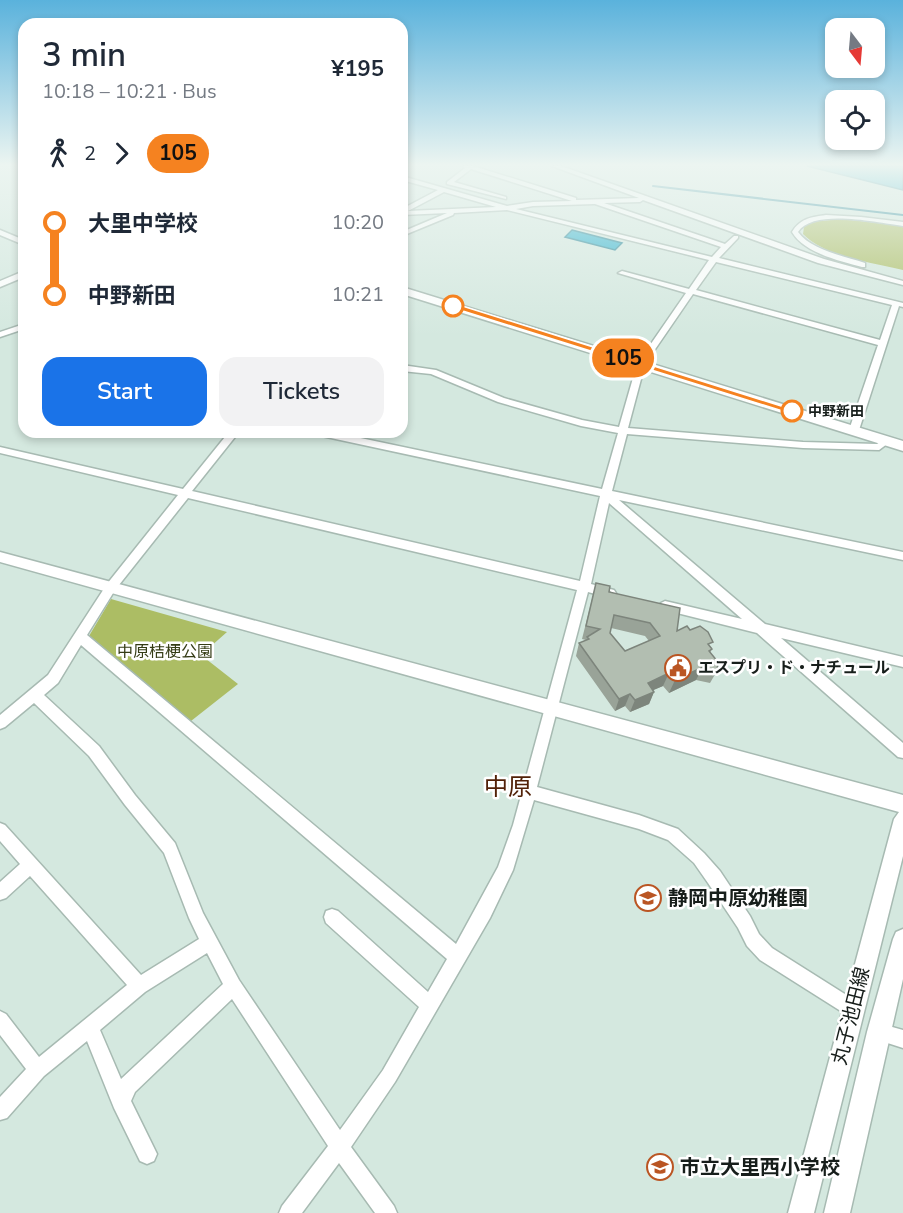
<!DOCTYPE html>
<meta charset="utf-8">
<style>
body{margin:0;font-family:"Nunito Sans","Noto Sans JP",sans-serif;background:#f2f2f3;color:#1f2937;height:100vh;display:flex;flex-direction:column;font-size:22px;white-space:nowrap}
*{box-sizing:border-box;margin:0}
p{font-size:20px;color:#747a83}
.icon{flex:none;width:33px;height:33px;fill:none;stroke:currentColor;stroke-width:2;stroke-linecap:round;stroke-linejoin:round}
.map{position:relative;flex:1;overflow:hidden}
.details{position:absolute;left:18px;top:18px;width:390px;height:420px;display:flex;flex-direction:column;background:#fff;border-radius:18px;box-shadow:0 3px 9px #0003}
.details>*{flex:none}
.badge{padding:0 12px;border-radius:20px;font-size:21px;line-height:39px}
.needle{width:39px;rotate:164deg}
.tools{position:absolute;left:825px;top:18px;display:grid;gap:12px}
.tools a{display:grid;place-items:center;width:60px;height:60px;border-radius:12px;background:#fff;box-shadow:0 3px 9px #0003;font-size:30px}
.map>.badge{position:absolute;translate:-50% -50%;box-shadow:0 0 0 3px #fff}
.legs{display:flex;align-items:center;gap:9px;height:66px;padding:0 24px;font-size:20px}
.legs p{margin-inline-start:auto}
.summary{display:flex;align-items:center;justify-content:space-between;height:102px;padding:0 24px}
h1{font-size:33px;font-weight:600;line-height:45px}
.cta{display:flex;gap:12px;margin-top:auto;padding:12px 24px}
.cta a{flex:1;height:69px;border-radius:18px;background:#1a73e8;color:#fff;font-size:24px;font-weight:600;line-height:69px;text-align:center}
.cta a+a{background:#f2f2f3;color:#1f2937}
ul{padding:0 24px;list-style:none}
li{display:flex;align-items:center;gap:21px;height:72px;font-size:22px}
li i{display:grid;place-items:center;width:9px;height:100%;margin:0 8px;background:currentColor}
li i::after{content:'';width:15px;height:15px;margin:-8px;border:4px solid;border-radius:50%;background:#fff}
li p{margin-inline-start:auto}
li:first-child i{background:linear-gradient(#0000 50%,currentColor 0)}
li:last-child i{background:linear-gradient(currentColor 50%,#0000 0)}
.map>svg:first-child{display:block}
</style>
<div class="map">
<svg width="903" height="1213" viewBox="0 0 903 1213">
<rect width="100%" height="100%" fill="#d4e8df"/>
<path fill="#acbd64" d="M843 219 903 226V270C871 262 827 258 803 234L804 227 808 222Z
M111 599 227 632 201 655 238 684 191 721 89 636Z"/>
<path fill="#25aecb" stroke="#218396" stroke-width="1.5" d="M807 166H903V190Z
M572 230 622 243 615 250 565 237Z"/>
<g fill="none" stroke-linecap="round" stroke-linejoin="round">
<path stroke="#218396" stroke-width="2" d="M653 186 903 215"/>
<defs>
<path id="minor" d="M463 166H473L576 198V200L639 198 552 166H561L824 259 903 281V285L818 263 643 200 640 202 604 203 725 244 734 236H738V238L719 258 903 303V307L899 306 859 430 854 433 849 430 878 345 693 294 645 364 628 428 803 442 877 444 886 438 891 441 879 450 803 448 627 434 612 491 903 552V560L619 500 765 624 903 657V667L781 638 903 743V758L898 757 757 633 661 609 659 606 661 603 665 601 742 619 609 503 591 584 614 590 616 593 614 596 610 598 588 592 537 787 639 815 678 829 704 853 720 871 750 916 759 934 772 948 859 1003 862 1009 859 1015 853 1018 847 1015 760 960 747 946 738 928 708 883 694 863 668 840 639 829 534 800 513 870 490 918 395 1082 351 1147 394 1206 397 1213H375L339 1163 302 1213H279L282 1206 328 1146 232 999 135 1092 131 1101 157 1154 154 1161 147 1164 140 1161 114 1108 87 1041 44 1076 7 1118 0 1120V1097L26 1069 0 1035V1011L6 1014 39 1057 127 985 30 876 6 898 0 900V882L20 864 0 841V823L5 825 141 975 199 939 189 918 164 853 125 805 89 756 34 703 5 727 0 729V715L48 675 107 584 178 495 0 453V447L183 489 229 432H239L192 491 580 581 600 496 317 435 312 432H332L602 489 618 433 581 426 498 402 431 374 402 371V365L436 370 504 398 582 420 619 427 637 364 686 293 618 273 622 271 689 289 709 260 507 210 454 213 453 215 402 236V232L447 213 402 215V209L438 190 402 180V176L507 206 533 202 572 201 471 169 454 182 506 197V199L447 184V182L465 168ZM444 192 496 207 408 211ZM594 204H595L721 247 712 257 516 209 533 206ZM716 262 892 305 880 340 696 290ZM188 498 577 590 513 825 498 867 456 944 87 635 115 590ZM81 645 447 959 428 992 338 911 332 909 326 911 324 917 326 923 419 1007 383 1070 340 1130 239 980 203 913 175 843 135 795 99 746 44 695 58 683ZM207 953 223 984 121 1079 100 1030 145 992Z
M826 215 861 217 903 222V226C878 223 814 208 798 232 811 250 844 256 865 263V267H862C840 261 804 253 792 232 800 219 810 217 826 215Z
M0 230 24 240V245L0 235Z
M24 324V329L0 337V332Z
M878 1023 903 1030V1048L872 1038 869 1032 872 1026Z"/>
<path id="tertiary" d="M24 271V277L0 287V281Z
M0 552 903 795V856L814 1213H788L894 819 899 812 0 562Z
M903 929V979L850 1213H824L867 1032 893 939 896 932Z"/>
<path id="primary" d="M402 287 903 441V451L402 294Z"/>
</defs>
<use href="#minor" stroke="#a7bab2" stroke-width="3"/>
<use href="#tertiary" stroke="#a7bab2" stroke-width="3"/>
<use href="#primary" stroke="#a7bab2" stroke-width="3"/>
<use href="#minor" fill="#fff" fill-rule="evenodd"/>
<use href="#tertiary" fill="#fff" fill-rule="evenodd"/>
<use href="#primary" fill="#fff" fill-rule="evenodd"/>
</g>
<path fill="#99a398" fill-rule="evenodd" d="M596 583 677 631 690 630 711 647 712 649 710 653 717 671 710 683 696 680 669 693 663 686 653 690 654 692 649 704 630 712 625 706 615 711 576 656 579 643 586 640 582 639ZM611 628 645 636 649 641 625 651 610 633Z"/>
<path fill="#7d857c" d="M703 667 696 680 669 693 675 680Z
M669 673 663 686 642 695 648 683Z
M654 692 649 704 630 712 635 700Z
M630 694 625 706 615 711 619 699Z"/>
<path fill="#b2beb1" stroke="#7d857c" stroke-width="1.5" fill-rule="evenodd" d="M596 583 610 586 609 592 680 608 677 631 687 626 690 630 700 626 708 632 713 642 708 644 712 649 709 651 718 662 717 671 703 667 675 680 669 673 648 683 654 692 635 700 630 694 619 699 579 643 589 639 587 637 600 629 586 626ZM614 615 650 623 660 636 625 651 610 633Z"/>
<linearGradient id="sky" x2="0" y2="1"><stop stop-color="#5ab2dc"/><stop offset="0.49" stop-color="#ecf5f1"/><stop offset="1" stop-color="#ecf5f1" stop-opacity="0"/></linearGradient>
<rect width="903" height="336" fill="url(#sky)"/>
<path fill="#f58220" stroke="#fff" stroke-width="1.5" d="M450 304H456L797 411 789 413 450 307Z"/>
<defs>
<symbol id="civic-ring" viewBox="-11 -11 22 22"><circle r="9.5" fill="#fff" stroke="#ba5523" stroke-width="1.5"/><path d="M-.6-6.5H3V-4.5H.6V-3L4-1V1h2V6H-6V1h2V-1L-.6-3ZM-1.2 2.5V6h2.4V2.5Z" fill="#ba5523"/></symbol>
<symbol id="school-ring" viewBox="-11 -11 22 22"><circle r="9.5" fill="#fff" stroke="#ba5523" stroke-width="1.5"/><path d="M0-5L7-2L0 1L-7-2ZM-4 1L0 2.5L4 1V4Q0 6-4 4Z" fill="#ba5523"/></symbol>
</defs>
<g fill-rule="evenodd">
<use href="#civic-ring" x="663" y="653" width="30" height="30"/>
<use href="#school-ring" x="633" y="883" width="30" height="30"/>
<use href="#school-ring" x="645" y="1152" width="30" height="30"/>
</g>
<g fill="#fff" stroke="#f58220" stroke-width="3">
<circle cx="453" cy="306" r="10"/>
<circle cx="792" cy="411" r="10"/>
</g>
<g text-anchor="middle" dominant-baseline="central" stroke-width="5" stroke-linejoin="round" paint-order="stroke">
<g font-size="14" font-weight="bold" fill="#171e1b" stroke="#fff" text-anchor="start">
<text x="808" y="411">中野新田</text>
</g>
<g font-size="16" fill="#353c16" stroke="#fff">
<text x="165" y="652">中原桔梗公園</text>
</g>
<g font-size="16" font-weight="bold" fill="#171e1b" stroke="#fff" text-anchor="start">
<text x="698" y="668">エスプリ・ド・ナチュール</text>
</g>
<g font-size="20" font-weight="bold" fill="#171e1b" stroke="#fff" text-anchor="start">
<text x="668" y="898">静岡中原幼稚園</text>
<text x="680" y="1167">市立大里西小学校</text>
</g>
<g font-size="20" fill="#171e1b" stroke="#fff">
<text transform="translate(851 1016) rotate(-76)">丸子池田線</text>
</g>
<g font-size="24" fill="#512108" stroke="#fff">
<text x="508" y="787">中原</text>
</g>
</g>
</svg>
<div class="tools">
<a><svg class="needle" viewBox="-14 -14 28 28"><path d="M0-13l5 13h-10z" fill="#e53935"/><path d="M0 13l5-13h-10z" fill="#747a83"/></svg></a>
<a><svg class="icon" aria-label="locate" viewBox="0 0 24 24"><circle cx="12" cy="12" r="6"/><path d="M12 2v4M12 18v4M2 12h4M18 12h4"/></svg></a>
</div>
<b class="badge" style="left:623px;top:358px;background:#f58220;color:#111">105</b>
<section class="details">
<div class="summary"><div><h1>3 min</h1><p>10:18 – 10:21 · Bus</p></div><b>¥195</b></div>
<div class="legs"><svg class="icon" aria-label="walk" viewBox="0 0 24 24"><circle cx="13" cy="4" r="2"/><path d="M13 8l-2 6 4 7M11 14l-3 7M7 12l3-4h3l4 4"/></svg>2<svg class="icon" aria-label="forward" viewBox="0 0 24 24"><path d="M9 5l7 7-7 7"/></svg><b class="badge" style="background:#f58220;color:#111">105</b></div>
<ul>
<li><i style="color:#f58220"></i><b>大里中学校</b><p>10:20</p></li>
<li><i style="color:#f58220"></i><b>中野新田</b><p>10:21</p></li>
</ul>
<div class="cta"><a>Start</a><a>Tickets</a></div>
</section>
</div>
